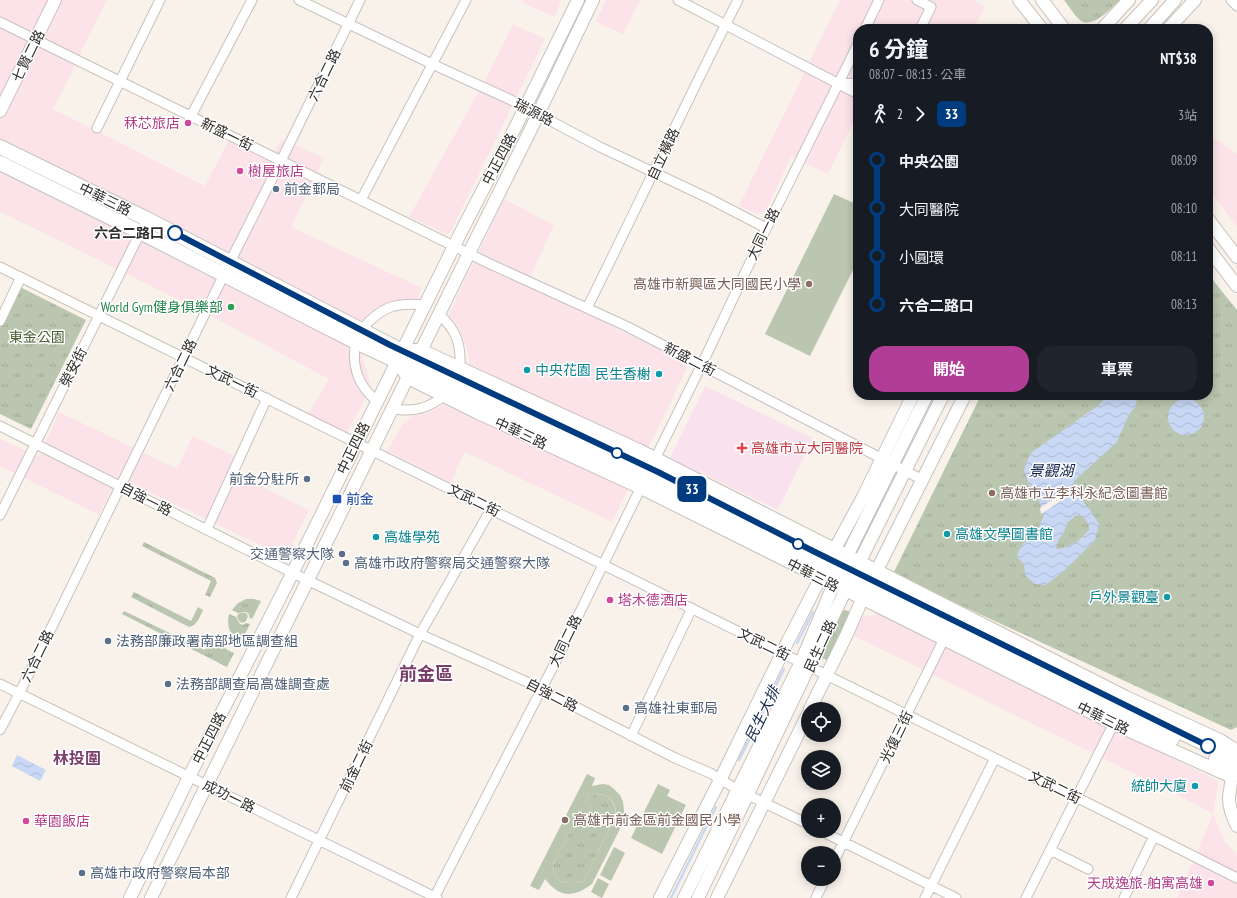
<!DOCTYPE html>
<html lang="zh-TW">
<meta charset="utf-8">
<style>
body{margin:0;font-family:"PT Sans Narrow","Noto Sans TC",sans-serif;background:#20242c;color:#f1f3f6;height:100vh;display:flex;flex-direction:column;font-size:15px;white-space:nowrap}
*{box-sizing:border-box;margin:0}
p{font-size:13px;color:#9ea1a6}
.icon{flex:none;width:22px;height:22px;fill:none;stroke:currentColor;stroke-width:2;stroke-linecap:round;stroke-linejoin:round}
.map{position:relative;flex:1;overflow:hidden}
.panel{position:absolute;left:853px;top:24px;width:360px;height:376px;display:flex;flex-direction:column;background:#171b24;border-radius:16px;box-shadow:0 2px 10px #0003}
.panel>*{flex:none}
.badge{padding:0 8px;border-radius:6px;font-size:14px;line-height:26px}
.controls{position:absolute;left:801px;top:702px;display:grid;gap:8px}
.controls a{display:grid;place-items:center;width:40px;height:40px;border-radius:50%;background:#171b24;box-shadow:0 2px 10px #0003;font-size:20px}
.map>.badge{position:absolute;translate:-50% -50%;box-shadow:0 0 0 2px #fff}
.legs{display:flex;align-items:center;gap:6px;height:44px;padding:0 16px;font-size:13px}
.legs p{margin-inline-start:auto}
.summary{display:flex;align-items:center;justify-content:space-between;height:68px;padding:0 16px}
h1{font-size:22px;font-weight:700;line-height:30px}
.button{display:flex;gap:8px;margin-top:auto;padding:8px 16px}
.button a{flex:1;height:46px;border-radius:16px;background:#b13d97;color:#fff;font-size:16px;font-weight:700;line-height:46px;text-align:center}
.button a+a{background:#20242c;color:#f1f3f6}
ul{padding:0 16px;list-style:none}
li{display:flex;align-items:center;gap:14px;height:48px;font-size:15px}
li i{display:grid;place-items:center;width:6px;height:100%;margin:0 5px;background:currentColor}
li i::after{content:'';width:10px;height:10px;margin:-5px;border:3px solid;border-radius:50%;background:#171b24}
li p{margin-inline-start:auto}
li:first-child i{background:linear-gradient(#0000 50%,currentColor 0)}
li:last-child i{background:linear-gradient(currentColor 50%,#0000 0)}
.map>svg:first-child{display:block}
</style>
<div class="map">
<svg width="1237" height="898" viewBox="0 0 1237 898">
<defs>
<pattern id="grass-tufts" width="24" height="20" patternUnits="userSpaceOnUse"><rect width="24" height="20" fill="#bac6b0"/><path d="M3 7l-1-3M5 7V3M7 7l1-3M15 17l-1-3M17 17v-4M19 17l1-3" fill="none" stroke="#a0aa98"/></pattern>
<pattern id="water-waves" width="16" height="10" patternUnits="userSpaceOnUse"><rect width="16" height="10" fill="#c8d8f4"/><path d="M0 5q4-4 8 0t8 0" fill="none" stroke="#acbad1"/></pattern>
</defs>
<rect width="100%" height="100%" fill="#f9f2eb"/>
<path fill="#fce2e9" d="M0 0H107L53 109 205 186 229 140 270 161 282 139 324 158 291 227 422 288 416 300 405 307 383 315 369 330 361 352 371 387 346 435 308 415 329 379 200 310 1 212 0 214Z
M524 0H561L555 17 523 3Z
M606 0H640L623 34 596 22Z
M840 0H973L985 7 973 29H938L927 24 924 29H858V112L828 174 791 157 766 210 757 214 739 206Z
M513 24 545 39 449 235 409 217 484 82Z
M1208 134 1237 154V226L1208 189Z
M504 199 554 225 526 285 682 360 687 368 612 522 465 452 450 483 387 451 403 424 411 416 429 413 443 405 470 368 467 348 459 329 449 314Z
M59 412 177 469 193 436 243 460 237 474 309 510 290 548 277 553 118 477 99 515 0 466V439L39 457Z
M882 614 1215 779 1218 784 1213 814 1224 841 1237 854V898H1177L1213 814 1182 797 850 634 860 617Z"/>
<path fill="#f9e2ee" d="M705 386 813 438 778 510 670 458Z"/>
<path fill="url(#grass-tufts)" d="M1064 0H1120C1111 8 1092 30 1080 20 1074 15 1069 6 1064 0Z
M1208 274 1237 310V727L1231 730 893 574 981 395H1208Z
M20 287 86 320 31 429 0 414V327Z
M144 542 215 578 217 583 210 597 205 595 211 581 142 546Z
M134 592 191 621 198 607 203 610C200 616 197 626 189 627L131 597Z
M246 599H254L261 601 252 619 249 617V614L246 612 238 613 232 610 238 603Z
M845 610 851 612 829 661 822 658 821 654 842 611Z
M124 611 205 650 208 643 216 640 221 641 226 649 234 653 227 667 122 614Z
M241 613H246L248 616 246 621 243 623 240 622 237 617 238 614Z
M229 614 236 617 240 624 243 625 246 623 250 624 241 642C230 636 226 626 229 614Z
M599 794C611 795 615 804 616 815L584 881C567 885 553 885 553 864L586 800 591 796Z"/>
<path fill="#bac6b0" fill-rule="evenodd" d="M834 194 858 205V260L810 356 765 334Z
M1029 395H1048L1044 402Z
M587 774 595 778 592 786 603 784 609 785 614 789 620 795 623 802 625 819 592 884C573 898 560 898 545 879L539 890 530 886ZM599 794C611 795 616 804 616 815L584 881C567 885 553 885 553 864L586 800 591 796Z
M658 784 670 790 667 796 686 805 662 854 631 838Z
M614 847 625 853 611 881 600 875Z
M598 878 609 884 602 898 591 892Z"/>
<path fill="url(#water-waves)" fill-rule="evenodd" d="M1114 395H1131L1137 397 1136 406 1129 414 1117 442 1074 481 1079 496 1090 510 1099 524 1095 540 1066 569 1046 585 1035 584 1025 575 1024 564 1017 557C1021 543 1023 544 1033 536 1038 531 1041 522 1044 515L1038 498 1029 485 1024 470 1027 461 1032 452 1099 405 1105 398ZM1080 515 1085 519 1089 525V530L1077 542 1063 548 1057 549 1056 547C1058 538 1066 532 1067 523L1075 516Z
M1168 417a18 18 0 1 1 36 0a18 18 0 1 1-36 0Z
M17 755 46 770 40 781 12 766Z"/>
<path fill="#f9f2eb" d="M1077 484 1079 489 1041 514 1040 508Z"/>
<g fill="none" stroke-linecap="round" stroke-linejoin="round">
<path stroke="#c8d8f4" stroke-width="2.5" d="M898 439 920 395
M857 521 866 504
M797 643 813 612
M739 760 784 669
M671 898 716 807"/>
<defs>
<path id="street" d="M299 0 432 64 511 100 600 147 710 199 766 228
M678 0 858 94
M917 0 931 7 920 29
M1231 0 1237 6
M0 22 488 263 626 326 923 480
M865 29 879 0
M839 84 858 83
M191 116 252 0
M97 128 160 0
M361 200 466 0
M0 267 1037 779 1076 797 1237 878
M587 308C638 206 686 102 738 0
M439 314C457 331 461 344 460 368
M0 321 21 277
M361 330C381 307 394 302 425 305
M356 342C351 365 358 386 377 401
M392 409C414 412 427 409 444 396
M0 426 307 580 420 634 527 682 675 758 710 773 738 790 808 824
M653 463 705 358 762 237 858 44
M0 515 143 227
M207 529 267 398
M0 684 437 898
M0 730 19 694 235 252 281 161 360 0
M631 736 692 608
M821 831 956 898
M1050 850 1088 869
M834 861 946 635
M291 898 420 634 491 509
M434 898 557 659 643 483
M816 898 825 879
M925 898 995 758
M1026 898 1116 719
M1124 898 1154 836"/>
<path id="secondary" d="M1019 0 1042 29
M1042 0 1064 29
M1102 29 1129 0
M1125 29 1152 0
M1149 29 1175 0
M1168 29 1195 0
M0 111 55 0
M1208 219 1237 257
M1208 248 1237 286
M414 350H421L460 368 639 450 1126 697 1220 740 1237 751
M404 372 408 378 476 412 641 488 1114 724 1230 776 1237 775
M831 556 863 497 913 395
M844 562 927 395
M856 569 943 395
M874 576 965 395
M810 709 846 636 865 593
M1230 776C1233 783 1229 791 1229 798 1229 809 1233 817 1237 826
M130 898 189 777 293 572 461 232 518 122 578 0
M151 898 476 239 530 131 593 0
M660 898 720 780 787 643 823 573
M684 898 801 662 836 579
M698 898 848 585
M717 898 808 714"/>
<path id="primary" d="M0 147 147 219 402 351 651 469 953 621 1122 704 1237 759
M0 163 140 232 356 342 630 471 824 570 1118 714 1172 739
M1216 759 1237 770"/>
</defs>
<use href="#street" stroke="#c8c2bc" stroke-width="11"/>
<use href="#secondary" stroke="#c8c2bc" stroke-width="14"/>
<use href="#primary" stroke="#c8c2bc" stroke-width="16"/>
<use href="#street" stroke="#fff" stroke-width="9"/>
<use href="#secondary" stroke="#fff" stroke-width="12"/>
<use href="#primary" stroke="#fff" stroke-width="14"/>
</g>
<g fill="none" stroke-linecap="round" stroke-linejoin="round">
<defs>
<path id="line-1" d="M175 233 390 345 658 472 813 551 1208 746"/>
</defs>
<use href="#line-1" stroke="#fff" stroke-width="9"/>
<use href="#line-1" stroke="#003b80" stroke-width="6"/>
</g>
<g fill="#d1479c" stroke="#fff" stroke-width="1.5">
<circle cx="188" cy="123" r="4"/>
<circle cx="240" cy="171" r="4"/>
<circle cx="610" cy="600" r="4"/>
<circle cx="26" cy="821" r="4"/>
<circle cx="1211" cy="883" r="4"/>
</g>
<g fill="#5c6f8a" stroke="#fff" stroke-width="1.5">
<circle cx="276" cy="189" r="4"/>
<circle cx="307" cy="479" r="4"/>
<circle cx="342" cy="554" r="4"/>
<circle cx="346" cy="563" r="4"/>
<circle cx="108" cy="641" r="4"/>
<circle cx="168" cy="684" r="4"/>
<circle cx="626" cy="708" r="4"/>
<circle cx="82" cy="873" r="4"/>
</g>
<g fill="#fff" stroke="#003b80" stroke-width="2">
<circle cx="175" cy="233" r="7"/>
<circle cx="617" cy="453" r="5"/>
<circle cx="798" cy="544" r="5"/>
<circle cx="1208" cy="746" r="7"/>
</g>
<g fill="#8d6e63" stroke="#fff" stroke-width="1.5">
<circle cx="809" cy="284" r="4"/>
<circle cx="992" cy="493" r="4"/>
<circle cx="565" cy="820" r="4"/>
</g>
<circle fill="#2e9e5b" stroke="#fff" stroke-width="1.5" cx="231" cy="307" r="4"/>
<g fill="#0f9aa8" stroke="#fff" stroke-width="1.5">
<circle cx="527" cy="370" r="4"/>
<circle cx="659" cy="374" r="4"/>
<circle cx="947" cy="534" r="4"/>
<circle cx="376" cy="537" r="4"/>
<circle cx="1167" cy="597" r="4"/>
<circle cx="1195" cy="786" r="4"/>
</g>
<path fill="#e0444e" stroke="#fff" stroke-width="1.5" d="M740 442h4v4h4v4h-4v4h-4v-4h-4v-4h4z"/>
<rect fill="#1a4fb4" stroke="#fff" stroke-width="1.5" x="332" y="494" width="10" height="10" rx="2"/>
<g text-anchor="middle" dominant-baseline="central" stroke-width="3" stroke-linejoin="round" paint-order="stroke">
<g font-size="14" fill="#302e2b" stroke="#fff">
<text transform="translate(28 56) rotate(-64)">七賢二路</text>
<text transform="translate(324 75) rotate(-64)">六合二路</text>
<text transform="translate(534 112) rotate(27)">瑞源路</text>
<text transform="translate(227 134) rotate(26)">新盛一街</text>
<text transform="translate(663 154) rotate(-65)">自立橫路</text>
<text transform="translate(499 159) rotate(-62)">中正四路</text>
<text transform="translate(105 199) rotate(26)">中華三路</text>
<text transform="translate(763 234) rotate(-64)">大同一路</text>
<text transform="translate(690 359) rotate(27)">新盛二街</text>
<text transform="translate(180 365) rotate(-64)">六合二路</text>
<text transform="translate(73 367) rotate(-63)">榮安街</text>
<text transform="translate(232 381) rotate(26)">文武一街</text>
<text transform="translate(521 433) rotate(25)">中華三路</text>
<text transform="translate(353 448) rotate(-64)">中正四路</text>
<text transform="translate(146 499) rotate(27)">自強一路</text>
<text transform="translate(474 500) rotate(26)">文武二街</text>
<text transform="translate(813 575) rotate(27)">中華三路</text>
<text transform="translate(565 641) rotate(-64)">大同二路</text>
<text transform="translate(764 644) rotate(26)">文武二街</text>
<text transform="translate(820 646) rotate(-65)">民生二路</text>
<text transform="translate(37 656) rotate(-64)">六合二路</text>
<text transform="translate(552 695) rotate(27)">自強二路</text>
<text transform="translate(1103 718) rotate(26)">中華三路</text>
<text transform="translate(896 737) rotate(-64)">光復三街</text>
<text transform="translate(209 738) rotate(-63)">中正四路</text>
<text transform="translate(356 766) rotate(-64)">前金二街</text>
<text transform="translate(1055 787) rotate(26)">文武二街</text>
<text transform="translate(229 796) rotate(26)">成功一路</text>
</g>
<g font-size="14" fill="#b23c85" stroke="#fff" text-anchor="start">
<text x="180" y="123" text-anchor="end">秝芯旅店</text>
<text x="248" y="171">樹屋旅店</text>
<text x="618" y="600">塔木德酒店</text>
<text x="34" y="821">華園飯店</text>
<text x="1203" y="883" text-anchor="end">天成逸旅-舶寓高雄</text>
</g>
<g font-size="14" fill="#4e5e75" stroke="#fff" text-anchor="start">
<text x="284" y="189">前金郵局</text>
<text x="299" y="479" text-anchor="end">前金分駐所</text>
<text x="334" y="554" text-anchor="end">交通警察大隊</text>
<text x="354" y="563">高雄市政府警察局交通警察大隊</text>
<text x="116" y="641">法務部廉政署南部地區調查組</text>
<text x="176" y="684">法務部調查局高雄調查處</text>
<text x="634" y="708">高雄社東郵局</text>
<text x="90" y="873">高雄市政府警察局本部</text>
</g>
<g font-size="14" font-weight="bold" fill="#302e2b" stroke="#fff" text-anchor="end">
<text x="164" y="233">六合二路口</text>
</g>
<g font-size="14" fill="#785e54" stroke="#fff" text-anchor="start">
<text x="801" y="284" text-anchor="end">高雄市新興區大同國民小學</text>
<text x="1000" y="493">高雄市立李科永紀念圖書館</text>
<text x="573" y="820">高雄市前金區前金國民小學</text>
</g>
<g font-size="14" fill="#27864d" stroke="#fff" text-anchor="end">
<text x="223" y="307">World Gym健身俱樂部</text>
</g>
<g font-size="14" fill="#485f33" stroke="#fff">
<text x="37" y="337">東金公園</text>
</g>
<g font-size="14" fill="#0d838f" stroke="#fff" text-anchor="start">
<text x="535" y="370">中央花園</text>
<text x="651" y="374" text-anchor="end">民生香榭</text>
<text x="955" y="534">高雄文學圖書館</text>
<text x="384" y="537">高雄學苑</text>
<text x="1159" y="597" text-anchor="end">戶外景觀臺</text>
<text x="1187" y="786" text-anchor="end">統帥大廈</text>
</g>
<g font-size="14" fill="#be3a42" stroke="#fff" text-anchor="start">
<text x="751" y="448">高雄市立大同醫院</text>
</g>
<g font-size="14" fill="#164399" stroke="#fff" text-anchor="start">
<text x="346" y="499">前金</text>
</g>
<g font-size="15" font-style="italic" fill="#15294e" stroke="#fff">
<text x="1051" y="470">景觀湖</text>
<text transform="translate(762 714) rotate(-64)">民生大排</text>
</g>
<g font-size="16" font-weight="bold" fill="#793f6a" stroke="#fff">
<text x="77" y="758">林投圍</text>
</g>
<g font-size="18" font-weight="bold" fill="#793f6a" stroke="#fff">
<text x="426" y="673">前金區</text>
</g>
</g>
</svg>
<div class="controls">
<a><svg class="icon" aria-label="locate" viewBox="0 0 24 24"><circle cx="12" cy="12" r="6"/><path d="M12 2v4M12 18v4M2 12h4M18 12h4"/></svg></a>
<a><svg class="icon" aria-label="layers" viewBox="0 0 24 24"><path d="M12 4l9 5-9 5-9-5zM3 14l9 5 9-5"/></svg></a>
<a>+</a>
<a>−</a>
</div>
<b class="badge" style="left:692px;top:489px;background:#003b80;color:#fff">33</b>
<section class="panel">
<div class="summary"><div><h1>6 分鐘</h1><p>08:07 – 08:13 · 公車</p></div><b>NT$38</b></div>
<div class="legs"><svg class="icon" aria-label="walk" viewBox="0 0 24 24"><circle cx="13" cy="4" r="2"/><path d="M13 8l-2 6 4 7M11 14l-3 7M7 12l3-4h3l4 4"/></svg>2<svg class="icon" aria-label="forward" viewBox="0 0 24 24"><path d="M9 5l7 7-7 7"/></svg><b class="badge" style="background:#003b80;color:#fff">33</b><p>3站</p></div>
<ul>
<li><i style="color:#003b80"></i><b>中央公園</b><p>08:09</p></li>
<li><i style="color:#003b80"></i><span>大同醫院</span><p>08:10</p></li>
<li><i style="color:#003b80"></i><span>小圓環</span><p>08:11</p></li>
<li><i style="color:#003b80"></i><b>六合二路口</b><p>08:13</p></li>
</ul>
<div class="button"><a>開始</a><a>車票</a></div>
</section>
</div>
